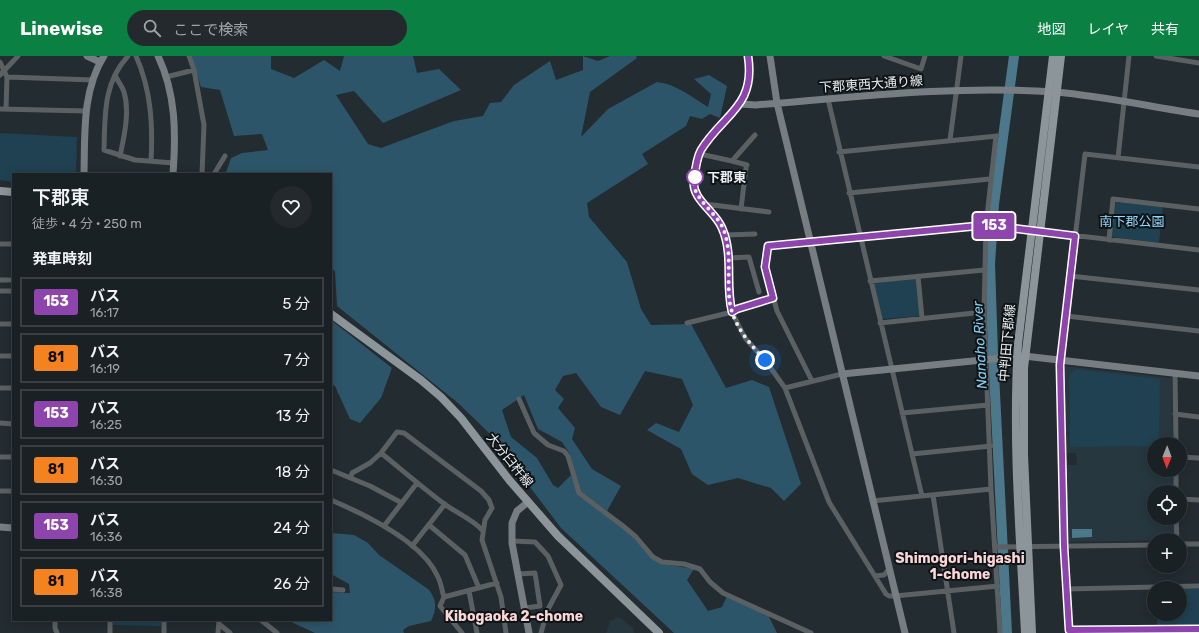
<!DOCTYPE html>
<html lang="ja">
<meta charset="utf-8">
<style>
body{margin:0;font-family:Rubik,"Noto Sans JP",sans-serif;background:#23292c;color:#f1f3f6;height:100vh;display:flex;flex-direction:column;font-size:15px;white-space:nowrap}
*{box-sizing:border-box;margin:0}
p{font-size:13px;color:#9fa3a6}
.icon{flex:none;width:22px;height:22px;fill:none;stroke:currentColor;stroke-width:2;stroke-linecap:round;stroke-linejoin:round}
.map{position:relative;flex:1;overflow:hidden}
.sheet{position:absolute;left:12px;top:117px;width:320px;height:448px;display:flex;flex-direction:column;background:#1a2124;border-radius:0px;box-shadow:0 2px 10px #0003,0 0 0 1px #383e41}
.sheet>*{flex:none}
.badge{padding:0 8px;border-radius:3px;font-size:14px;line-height:26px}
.needle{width:26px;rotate:181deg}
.fabs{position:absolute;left:1147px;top:381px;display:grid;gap:8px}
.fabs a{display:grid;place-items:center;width:40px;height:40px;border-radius:50%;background:#1a2124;box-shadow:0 2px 10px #0003,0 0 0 1px #383e41;font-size:20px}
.you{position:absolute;width:20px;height:20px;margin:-10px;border:3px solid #fff;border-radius:50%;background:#1a73e8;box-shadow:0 0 0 6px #1a73e833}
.map>.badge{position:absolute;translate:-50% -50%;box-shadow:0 0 0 2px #fff}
h2{padding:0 20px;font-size:15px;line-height:36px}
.round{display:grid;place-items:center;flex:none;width:42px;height:42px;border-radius:21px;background:#23292c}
.overview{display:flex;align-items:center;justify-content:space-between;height:68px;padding:0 20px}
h1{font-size:19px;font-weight:600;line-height:30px}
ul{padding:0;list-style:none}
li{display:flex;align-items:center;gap:12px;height:50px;margin:0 8px 6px;padding:0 12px;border:2px solid #383e41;border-radius:0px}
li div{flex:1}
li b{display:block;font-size:15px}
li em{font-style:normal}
li .badge{min-width:44px;font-weight:700;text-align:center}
header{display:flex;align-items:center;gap:24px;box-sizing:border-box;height:56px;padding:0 20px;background:#0b8043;color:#fff}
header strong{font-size:19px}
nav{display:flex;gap:22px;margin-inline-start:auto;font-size:14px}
.search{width:280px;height:36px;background:#23292c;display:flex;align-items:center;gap:10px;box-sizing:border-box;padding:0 14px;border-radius:22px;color:#9fa3a6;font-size:15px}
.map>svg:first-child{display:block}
</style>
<header>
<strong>Linewise</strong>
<div class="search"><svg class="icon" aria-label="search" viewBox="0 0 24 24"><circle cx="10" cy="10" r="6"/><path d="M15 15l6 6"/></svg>ここで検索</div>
<nav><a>地図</a><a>レイヤ</a><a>共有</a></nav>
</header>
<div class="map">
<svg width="1199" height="577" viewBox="0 0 1199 577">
<rect width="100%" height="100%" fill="#232c30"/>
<path fill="#27373f" d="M1064 310 1172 322 1173 388H1154V414H1173L1174 436H1154V462H1174V484L1067 486 1065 409H1077L1076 397H1065Z
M619 561 633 572 634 577H606L610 565Z"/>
<path fill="#1f4151" d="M0 77 77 81 76 118H13V126L0 124Z
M1117 146 1163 151 1159 187 1113 181 1111 179 1115 148Z
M915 222 917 225 920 260 882 263 873 229 875 226Z
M1075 313 1160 323 1159 388H1154V390L1070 391 1069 320Z
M1180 533H1199V570L1157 571V558H1180Z
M113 564H161V570L113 569Z"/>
<path fill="#2d5569" d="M191 0H271V13L294 22 324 4 340 15 344 0H413L417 17 439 13 461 34 383 67 354 35 336 39 368 88 381 92 454 65 483 60 490 47 501 46 514 29 550 5 556 24 583 14V0L598 5 610 0H636L637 2 590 36 581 81 608 53 657 26C676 28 692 41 708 51L711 38 694 23 709 19 727 30 720 62 710 58 702 63 690 60 686 70 642 98 648 108 587 147 589 161 627 206 641 253 651 269 691 268 726 332 752 324 769 331 801 428 784 445 771 432 738 422 708 429 692 418 681 393 647 374 656 367 679 376 693 349 682 323 645 315 620 359 601 351 576 317 563 320 555 334 564 343 558 352 575 372 572 383 592 413 621 430 607 455 580 435 570 398 562 386 538 373 524 339 502 354 511 381 537 402 553 429 558 432 571 419 578 439 621 471 663 508 694 513 687 524 708 555 722 551 727 540 768 559 777 577H674L561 472 489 377 458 347 337 250 335 216 331 210V118H224L227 114 231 102 242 97 268 94 262 78 234 80 220 34 201 31Z
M331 264 392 312 381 342 360 367 350 363 335 330 331 328Z
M331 477 354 479 368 487 379 499 428 533C437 543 437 553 431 565L409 570 403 574 404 577H315L287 564H331V536L350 537 349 528 331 518Z"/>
<path fill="#4d778b" d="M1072 473H1092V481L1072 482Z"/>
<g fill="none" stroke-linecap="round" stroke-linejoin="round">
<path stroke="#4d778b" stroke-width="10" d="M1007 577 993 297 990 208 994 148 1014 0"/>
<path stroke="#5b6062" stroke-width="5" d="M128 0C103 27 105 60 104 94L135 104 174 107
M136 0C151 34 153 68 151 105
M189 0 194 14
M748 0V27L743 45 700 96 694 125 695 136 715 159 722 172 727 187 729 199V238L732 256 745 282 765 304 785 332 829 446 886 538 889 540H895L998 530
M884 0 921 13 925 0
M1156 0 1199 7
M0 6 7 21 6 53
M0 19 18 0
M115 19C117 24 122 30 124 36 130 56 124 81 120 100
M7 21 93 24
M166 21 194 14 204 69 202 118
M828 43 922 440
M0 53 86 55
M996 80 986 169 984 256 991 433 1000 577
M950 84 961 0
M839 96 997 80
M700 98 732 105 755 79
M1118 102 1129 0
M732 105 747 109
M214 118 225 100
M849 137 990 123
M705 148 769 156
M741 153 746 112
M725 179 755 178
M1109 184 1113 143 1199 153
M0 188H13
M729 202 749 201 759 236
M918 220 922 262
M1070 220 1199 234
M0 224H13
M870 225 984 214
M0 235H13
M1066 260 1199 275
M687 267 732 256 737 253 773 242
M880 267 984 256
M0 268H13
M0 300H13
M1175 317 1176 388
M812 325 777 255 765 211 768 190 987 169 1199 194
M0 332H13
M785 332 842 318
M519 343 534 377 548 389 564 395 568 400 579 437 623 470 636 481 653 501 662 506 684 508 700 513 710 526 723 537 811 577
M902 357 988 349
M1175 358 1199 361
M0 367 13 368
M381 397C402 414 422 431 443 447 456 457 473 463 483 475
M912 398 991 390
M0 401H13
M1180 401 1199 402
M331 414 370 430 402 447
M1176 414V436
M351 421 352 417 370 407 381 397 397 376 404 377 481 435 489 444 492 452 485 464 482 484 501 541 506 577
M0 435H13
M933 439 954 577
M1180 443 1199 444
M331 444C364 458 423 486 438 521 441 527 442 535 444 541
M872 445 991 433
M1176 462 1177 484
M429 469 465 499 479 532
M384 470 417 427
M512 485 535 486 548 500 561 529 547 555 541 577
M1180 488H1199
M412 490 445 448
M996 491 1154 489
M518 518 535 517 540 550 525 552
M875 520 884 519 889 513
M331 533 343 534
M1067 533 1199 530
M469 535 477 577
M55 564V572L57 577
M164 564V577
M261 564 277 577
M219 568 230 577
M1069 574 1199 573
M110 577V564
M218 577 219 564
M462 577 440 550 444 541 497 527
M1069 577 1064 490 1060 309 1085 98 1199 111"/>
<path stroke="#777e82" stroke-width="7" d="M87 0 100 6
M158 0C176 38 176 77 173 118
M770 0 777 47 905 577
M741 48 756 49C855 41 955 29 1055 36 1103 40 1152 51 1199 58
M84 118C85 78 82 35 104 0
M842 318 1024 300 1199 320
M528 446 517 455 512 467V487L529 577
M0 471 13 472"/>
<path stroke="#8c959a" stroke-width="8" d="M0 135 13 136
M331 258 421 324 441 341 461 362 510 425 558 480 659 577
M1025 577C1020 480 1012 384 1018 288L1053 0
M1032 577 1024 399V312L1061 0"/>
</g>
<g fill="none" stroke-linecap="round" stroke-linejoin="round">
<defs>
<path id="line" d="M748 0C756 51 723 58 701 94 697 101 695 115 694 124 691 143 715 155 722 172 734 199 725 228 732 256L737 253 773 242 765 211 768 190 987 169 1075 180 1060 309 1064 490 1069 574 1199 573"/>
</defs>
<use href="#line" stroke="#fff" stroke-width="9"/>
<use href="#line" stroke="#8e44ad" stroke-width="6"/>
<path stroke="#e8eef1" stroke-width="4" stroke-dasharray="0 7.2" d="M695 121C688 139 716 156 723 172 733 197 726 222 730 248 734 270 750 288 765 304"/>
</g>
<circle fill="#fff" stroke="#8e44ad" stroke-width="2" cx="695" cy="121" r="8"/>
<g text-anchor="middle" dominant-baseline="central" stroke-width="4" stroke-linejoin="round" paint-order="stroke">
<g font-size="13" fill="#e8eef1" stroke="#0f1315">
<text transform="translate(871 28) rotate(-4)">下郡東西大通り線</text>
<text transform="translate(1007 287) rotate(-85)">中判田下郡線</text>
<text transform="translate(510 404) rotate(51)">大分臼杵線</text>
</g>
<g font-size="13" font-weight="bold" fill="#e8eef1" stroke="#0f1315" text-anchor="start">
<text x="707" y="121">下郡東</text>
</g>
<g font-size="13" fill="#92d8fb" stroke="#0f1315">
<text x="1132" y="165">南下郡公園</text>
</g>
<g font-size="14" font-style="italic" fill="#86ccef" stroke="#0f1315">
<text transform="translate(980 289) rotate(-93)">Nanaho River</text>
</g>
<g font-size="14" font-weight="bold" fill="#fad6d5" stroke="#0f1315">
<text x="960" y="502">Shimogori-higashi<tspan x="960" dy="16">1-chome</tspan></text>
<text x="514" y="560">Kibogaoka 2-chome</text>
</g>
</g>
</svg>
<div class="fabs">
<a><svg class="needle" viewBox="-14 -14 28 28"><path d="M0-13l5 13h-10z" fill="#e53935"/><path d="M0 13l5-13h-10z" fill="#9fa3a6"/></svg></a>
<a><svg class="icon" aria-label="locate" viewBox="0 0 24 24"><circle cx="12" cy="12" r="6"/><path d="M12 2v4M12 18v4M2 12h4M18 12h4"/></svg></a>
<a>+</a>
<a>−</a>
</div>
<div class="you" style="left:765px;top:304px"></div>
<b class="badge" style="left:994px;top:170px;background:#8e44ad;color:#fff">153</b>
<section class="sheet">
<div class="overview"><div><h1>下郡東</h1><p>徒歩 · 4 分 · 250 m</p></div><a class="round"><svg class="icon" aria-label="heart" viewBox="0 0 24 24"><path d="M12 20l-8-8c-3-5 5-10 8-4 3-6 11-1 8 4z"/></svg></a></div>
<h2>発車時刻</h2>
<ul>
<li><span class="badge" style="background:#8e44ad;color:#fff">153</span><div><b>バス</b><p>16:17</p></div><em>5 分</em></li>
<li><span class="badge" style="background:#f58220;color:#111">81</span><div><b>バス</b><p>16:19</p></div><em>7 分</em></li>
<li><span class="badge" style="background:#8e44ad;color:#fff">153</span><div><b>バス</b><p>16:25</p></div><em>13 分</em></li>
<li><span class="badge" style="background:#f58220;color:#111">81</span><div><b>バス</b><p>16:30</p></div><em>18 分</em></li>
<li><span class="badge" style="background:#8e44ad;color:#fff">153</span><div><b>バス</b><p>16:36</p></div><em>24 分</em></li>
<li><span class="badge" style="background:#f58220;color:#111">81</span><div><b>バス</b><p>16:38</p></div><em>26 分</em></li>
</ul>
</section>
</div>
